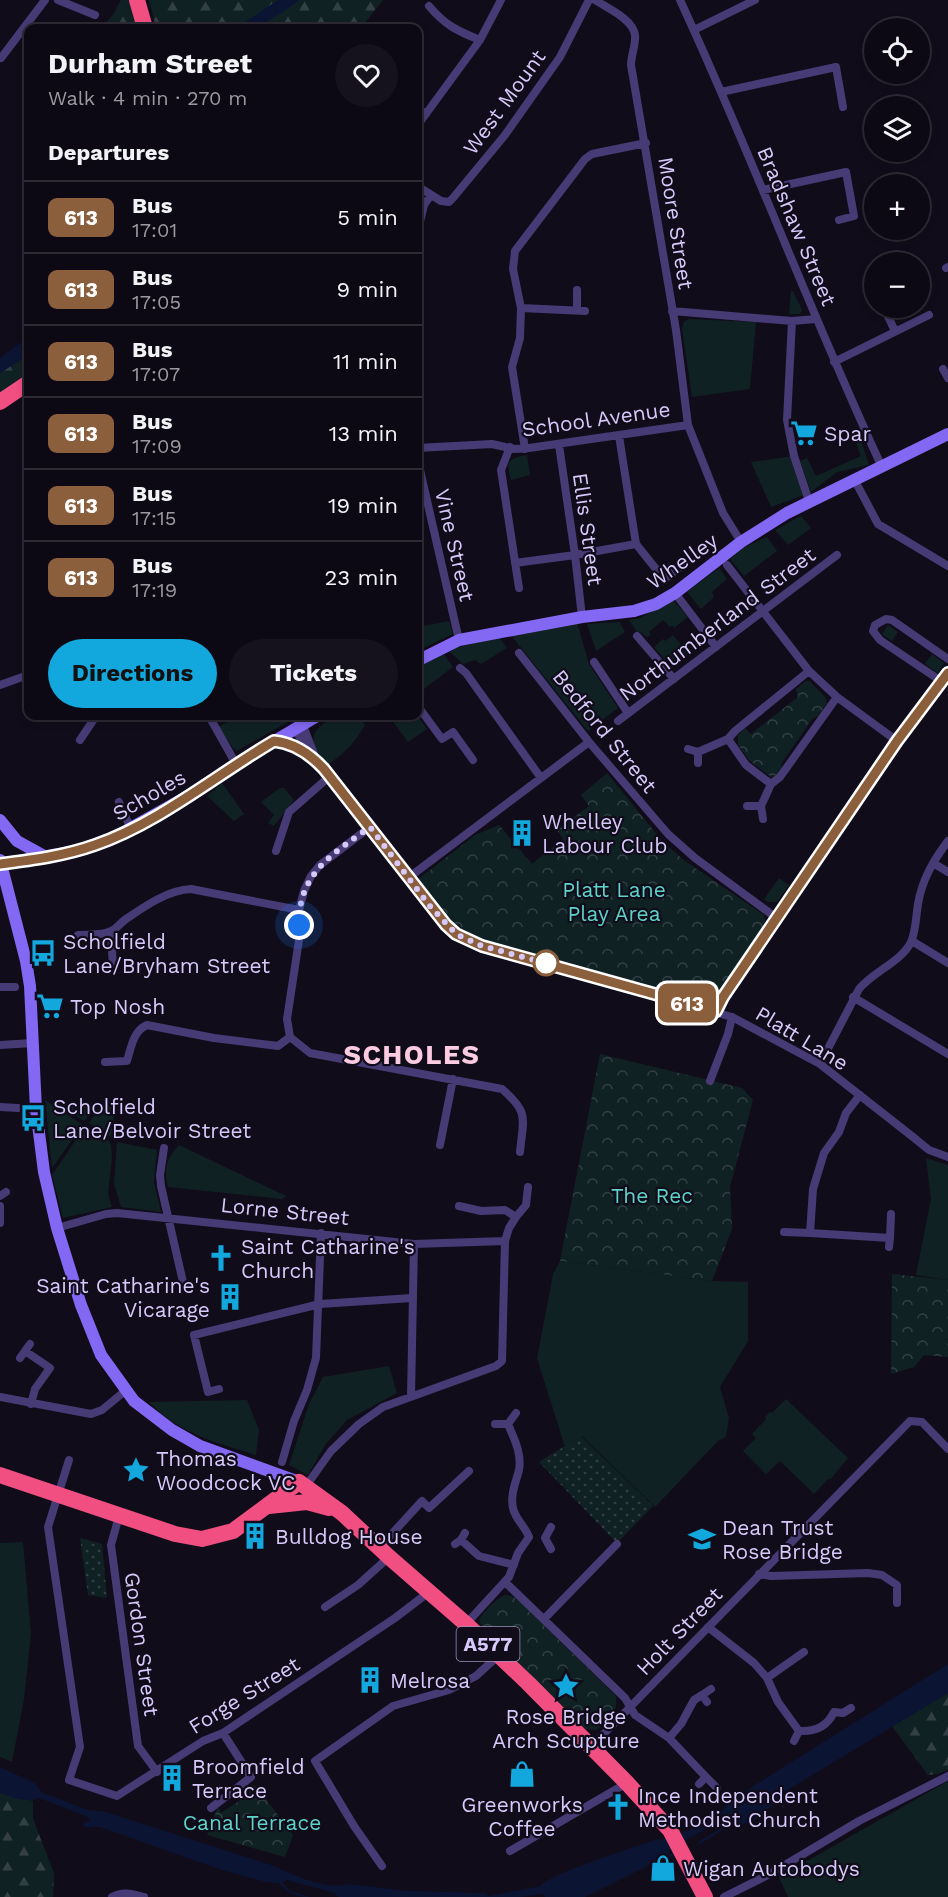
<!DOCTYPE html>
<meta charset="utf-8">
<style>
body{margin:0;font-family:"Work Sans",sans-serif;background:#16121d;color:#f1f3f6;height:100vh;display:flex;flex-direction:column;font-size:22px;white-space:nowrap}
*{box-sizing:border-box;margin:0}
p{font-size:20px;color:#9a9aa0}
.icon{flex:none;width:33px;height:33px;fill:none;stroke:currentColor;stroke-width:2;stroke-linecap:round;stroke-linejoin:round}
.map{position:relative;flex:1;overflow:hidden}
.details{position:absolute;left:24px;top:24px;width:398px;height:696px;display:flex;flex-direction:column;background:#0d0914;border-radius:12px;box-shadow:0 3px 9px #0003,0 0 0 2px #2d2a34}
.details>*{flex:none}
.badge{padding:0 12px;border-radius:9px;font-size:21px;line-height:39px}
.tools{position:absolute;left:864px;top:18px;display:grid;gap:12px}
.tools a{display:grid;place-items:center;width:66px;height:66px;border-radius:50%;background:#0d0914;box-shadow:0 3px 9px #0003,0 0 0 2px #2d2a34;font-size:30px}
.you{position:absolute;width:30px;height:30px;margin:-15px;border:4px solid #fff;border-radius:50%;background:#1a73e8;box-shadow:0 0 0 9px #1a73e833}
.map>.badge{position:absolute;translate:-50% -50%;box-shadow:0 0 0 3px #fff}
h2{padding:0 24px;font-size:22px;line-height:54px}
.round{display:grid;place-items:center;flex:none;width:63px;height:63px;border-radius:32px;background:#16121d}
.overview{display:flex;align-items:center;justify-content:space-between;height:102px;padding:0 24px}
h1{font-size:28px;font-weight:700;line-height:45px}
.action{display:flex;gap:12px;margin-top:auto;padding:12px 24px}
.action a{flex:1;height:69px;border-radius:36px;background:#12a8de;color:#111;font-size:24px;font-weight:700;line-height:69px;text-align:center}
.action a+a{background:#16121d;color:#f1f3f6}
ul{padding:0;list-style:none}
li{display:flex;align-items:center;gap:18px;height:72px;padding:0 24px;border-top:2px solid #2d2a34}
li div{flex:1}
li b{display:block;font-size:22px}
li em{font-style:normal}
li .badge{min-width:66px;font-weight:700;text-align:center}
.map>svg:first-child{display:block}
</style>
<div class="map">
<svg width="948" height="1897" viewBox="0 0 948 1897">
<defs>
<pattern id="forest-firs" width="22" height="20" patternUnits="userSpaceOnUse" patternTransform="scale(1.5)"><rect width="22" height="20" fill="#102124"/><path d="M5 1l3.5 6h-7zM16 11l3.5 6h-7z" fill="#324045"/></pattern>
<pattern id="park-crowns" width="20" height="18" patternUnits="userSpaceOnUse" patternTransform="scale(1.5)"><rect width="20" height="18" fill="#102124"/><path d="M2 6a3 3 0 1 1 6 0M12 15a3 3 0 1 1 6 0" fill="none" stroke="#324045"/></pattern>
<pattern id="garden-dots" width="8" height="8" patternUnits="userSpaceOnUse" patternTransform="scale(1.5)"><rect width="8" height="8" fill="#102124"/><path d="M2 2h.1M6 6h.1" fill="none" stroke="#324045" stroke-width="1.8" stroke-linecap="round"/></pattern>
</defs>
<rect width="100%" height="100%" fill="#110c1a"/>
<path fill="#102124" d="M791 291H793L802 310 800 314H789Z
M689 319 756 322 750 389 692 397 682 328 684 322Z
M861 441 869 465 837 472 811 492 800 461 807 458 816 476 861 456 856 443Z
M527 455 530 475 511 480C505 461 509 458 527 455Z
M794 456 807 494 771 507 751 462Z
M801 516 811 528 788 545 775 530Z
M767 537 777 551 744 576 730 559 745 547Z
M719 568 727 579 712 592 714 597 701 609 687 592Z
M673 600 688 617 674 628 672 625 670 627 663 620 649 632 651 635 647 637 640 632 638 633 629 620 640 618Z
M449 621 453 634 417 651V627Z
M577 622 589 664 618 708 588 731 510 634Z
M620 622 625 632 596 651 587 624Z
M888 625 898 632 892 641 882 634Z
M673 635 689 654 672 668 654 647 663 639 665 641Z
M499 637 507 648 481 664 475 660 463 664 450 652 454 648Z
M443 653 453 667 417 694V668Z
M932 654 944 663 938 673 925 664Z
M417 715 427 729 408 742 389 716Z
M238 716H299L236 751 216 728Z
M335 716H359L365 725C355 743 344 754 326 766 309 739 307 733 335 716Z
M222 783 244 814 234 821 207 796Z
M280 788H284L294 800 274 826 268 823 274 815 261 802Z
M779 878 789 885 777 902H768L764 899Z
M45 1100 83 1125 52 1168Z
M98 1103 84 1121 60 1105Z
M102 1104H107L115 1109 111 1137 89 1123Z
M86 1125 108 1140 111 1144 112 1158 108 1194 112 1207 63 1218 52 1175Z
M117 1142 157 1150 154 1182 161 1212 121 1207 114 1184Z
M179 1145 286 1196 282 1199 168 1187C163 1169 167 1158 179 1145Z
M926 1158 948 1165V1280L916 1275 931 1199Z
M560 1261 712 1281 748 1282V1341L720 1387 729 1418 726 1437 718 1441 655 1507 582 1436 565 1446 564 1444 537 1358 553 1274Z
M389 1366 397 1393 347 1420 325 1445 308 1475 289 1465 309 1404 323 1377Z
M786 1399 848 1458 830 1480 828 1479 814 1494 780 1461 766 1474 743 1451 756 1438 752 1434 766 1419 765 1417 770 1412 772 1413Z
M247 1400 259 1430 256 1455C217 1443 178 1433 149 1402Z
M23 1542 31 1634 24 1699 12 1762 0 1757V1543Z
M948 1781V1897H788L779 1877Z"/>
<path fill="url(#forest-firs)" d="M121 0H132L139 28H114L111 27 109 28H101L113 15Z
M149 0H383L364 24 355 22 350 28H156Z
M28 355V374L0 392V373Z
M948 1693V1770L937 1774 928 1775 892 1726Z
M0 1793 33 1801V1819L54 1873 53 1897H0Z"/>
<path fill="url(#park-crowns)" d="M806 681H809L825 697 827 703 817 717 813 718 781 764 782 768 778 775 771 777 750 761 738 745V735L745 728 751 734 798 697 796 689Z
M607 773 663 842 685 861 764 915 766 925 764 934C755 939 749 946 747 956L713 1002 706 1006 482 943 447 925 416 881 475 835 499 825 532 864 563 839 557 830 589 806 581 795Z
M600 1054 742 1088 753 1100 730 1187 732 1229 712 1281 560 1261Z
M892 1274 948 1280V1357L924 1355 914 1367 891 1374Z
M505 1595 512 1596 519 1601 615 1695C621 1710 607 1722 596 1730L586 1729 483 1631 479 1620C484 1611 495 1600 505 1595Z
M251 1786H256L293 1835 285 1857 207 1835 218 1807 221 1813 250 1794 247 1788Z"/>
<path fill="url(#garden-dots)" d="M581 1436 653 1506 617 1543 539 1462Z
M80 1538 102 1544 107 1598 88 1595Z"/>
<path fill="#0c1434" d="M278 0H299L283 12 255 28H236Z
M28 337V355L0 373V358Z
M948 1664V1693L781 1794C775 1804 755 1824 742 1824 739 1824 736 1822 733 1821L729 1826 700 1844 698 1842 725 1826 728 1820 725 1818 670 1849 669 1854H673L672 1857H665L585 1897H545L544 1894 521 1897H339L334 1893 287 1880 282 1882 290 1891 310 1897C296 1897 288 1893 279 1883L266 1882 219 1869 100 1827H84L83 1823 90 1821 86 1816 39 1798C26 1803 14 1798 0 1793V1767L35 1783 41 1792 88 1810 106 1812 271 1865C292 1874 326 1891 348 1884L408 1891 485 1893 489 1896 541 1886C549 1874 638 1846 658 1839 668 1842 715 1818 723 1810 725 1808 727 1805 728 1802Z"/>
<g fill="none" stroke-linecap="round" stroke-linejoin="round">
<path stroke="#473b76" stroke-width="8" d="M58 0 95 15
M595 0C607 8 633 19 635 35 636 45 631 55 631 65L676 330 688 425 723 513 741 542
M680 0C751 153 810 312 881 465
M429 6C445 25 457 31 480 40
M694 30 755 0
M1 58 45 0
M721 92 836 67 843 107
M417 108 426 114
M417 126 480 40 501 0
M417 186 441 201 449 202 453 198 505 135 560 57 589 0
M763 190 846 172 854 216 839 220
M417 234 424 205 431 195
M946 268 948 267
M521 308 585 311
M884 308 895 331
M577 310V290
M672 311 792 321 816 319
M792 321 787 420 794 456 809 501
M834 362 929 315
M943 369 948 378
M619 436 636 544 664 579 686 563
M559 445 575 555 582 617
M510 447 501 470 519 588
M417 448 492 444 514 449 529 448 688 425
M525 449 512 367 520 338 521 308 513 269 515 251 585 159 592 154 646 143
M417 457 459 640
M854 479 878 524 948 566
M515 563 575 555 636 544
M727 565 809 671 837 697 897 741
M675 593 716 647
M637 636 674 679
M519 653 589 742 668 834 695 858 778 919
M594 662 628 713
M460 668 466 673 541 778
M941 681 880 640 873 631 875 625 886 619 892 620 948 659
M0 685 28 675
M417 705 442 739 453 732 473 760
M209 716 236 764
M618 721 837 555
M302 723 314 754
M294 729 316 760 339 787 446 925 456 934 482 946 732 1017 820 1064 913 1137 929 1150 948 1157
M728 739 746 765 771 784
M80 740 96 716
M274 741 291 745 311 757
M688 749 698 752 728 739 735 731 809 671
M698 752V763
M119 802 131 829
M747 806H761L771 784 780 777 837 697
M761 806 763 819
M370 827 320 865 311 876 304 891 299 910V940L287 1019 290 1037 310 1053 502 1089C530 1113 523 1119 520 1152
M276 851 289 812 330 776
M933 863 948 872
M408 878 589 742
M111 932 113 968
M78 935C87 934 103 936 111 931 117 929 121 922 126 919 145 906 168 890 191 889L299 910
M912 941 948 963
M0 987H15
M853 997 948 1054
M716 1011 723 997 897 741 948 673
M0 1045 33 1043
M105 1062 127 1061C131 1048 133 1031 147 1025L214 1038 278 1046 290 1037
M820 1064 859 989C873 972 902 961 911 942 916 931 916 916 918 904 922 880 933 861 948 841
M710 1081 728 1034 732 1017
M860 1095 846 1113 839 1132 824 1153 813 1189 810 1233 890 1238 891 1214
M0 1107 36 1109
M440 1145 453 1079
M164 1148 160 1175 161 1186 183 1282
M0 1196 6 1192
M0 1206V1223
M516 1217 526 1205 528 1187
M57 1228 106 1214 117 1213 414 1244 505 1241
M784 1232 810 1233
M889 1247 890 1238
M25 1351 50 1368 35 1389 31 1404
M20 1358 30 1344
M219 1389 208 1392 194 1335 320 1304 412 1298
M411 1396 414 1244
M0 1397 91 1414 102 1410 125 1391
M495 1424H508L516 1413
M69 1460 48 1527 80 1747 69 1780 117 1796 203 1741 223 1733 395 1618 429 1592
M282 1462 294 1421 307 1390 316 1358 321 1233
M306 1486 331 1451 359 1424 383 1407 496 1366 502 1361 505 1241 509 1228 516 1217 505 1210 481 1211 459 1206
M119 1516 111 1545 138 1746 157 1772
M461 1540 479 1556 514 1565
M455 1544 461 1540 465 1533
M379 1548 422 1501 429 1508 469 1471
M551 1549 545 1538 551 1527
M759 1574 771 1576 868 1573 882 1575 897 1585V1603
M505 1582 625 1698 635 1715 669 1738 706 1777
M325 1607 358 1585 389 1557
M544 1619 617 1544
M466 1624 509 1577 518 1553 529 1537C525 1526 515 1519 513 1508 510 1495 516 1482 519 1470 522 1453 514 1439 508 1424
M708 1627 754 1663 767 1678 778 1702 799 1731 794 1741
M767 1678 804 1652
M707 1702 702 1695 711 1689
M799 1731C815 1732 827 1727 834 1712L843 1713 851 1708
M669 1738 681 1724 694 1700 702 1695
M591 1747 910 1421 922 1422 948 1449
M699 1784 706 1777 717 1788
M211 1808 251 1777 223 1733
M510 1851 627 1783
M382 1866 354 1826 315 1761 393 1706 449 1690 476 1676 499 1655
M112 1897C123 1891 132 1894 144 1897
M724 1897 768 1875 859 1821 948 1776"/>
<path stroke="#8368f3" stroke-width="12" d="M417 661 459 640 582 617 634 611 656 604 675 593 741 542 787 513 948 434
M0 820 17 841 46 857
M0 860 26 961 30 986 36 1109 44 1172 57 1228 81 1305 101 1355 134 1401 172 1430 200 1446 299 1482
M0 864 76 851 113 838 188 796 236 764 317 716"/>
<path stroke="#f14e82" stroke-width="16" d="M137 0 145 28
M0 402 28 383
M0 1475 175 1534 202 1539 233 1531 299 1482 342 1513 389 1557 466 1624 528 1683 627 1783 670 1830 705 1897
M269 1506 307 1502 329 1508"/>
</g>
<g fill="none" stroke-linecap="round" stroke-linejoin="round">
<defs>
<path id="line" d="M0 864C32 860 64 856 95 845 159 823 216 775 274 741 294 743 311 755 324 769L446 925 456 934 482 946 716 1011 723 997 897 741 948 673"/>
</defs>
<use href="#line" stroke="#fff" stroke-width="14"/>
<use href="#line" stroke="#8b5e3c" stroke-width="9"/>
<path stroke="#d7cafb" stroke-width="6" stroke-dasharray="0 10.8" d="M299 925C298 873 333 854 370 827L429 905 456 934 482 946 549 964 546 963"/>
</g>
<defs>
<symbol id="supermarket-bare" viewBox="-9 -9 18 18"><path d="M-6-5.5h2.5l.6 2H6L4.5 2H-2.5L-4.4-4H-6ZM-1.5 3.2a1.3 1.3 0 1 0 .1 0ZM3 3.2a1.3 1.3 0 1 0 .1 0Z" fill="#12a8de" stroke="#110c1a" stroke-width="2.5" paint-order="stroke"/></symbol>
<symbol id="building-bare" viewBox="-9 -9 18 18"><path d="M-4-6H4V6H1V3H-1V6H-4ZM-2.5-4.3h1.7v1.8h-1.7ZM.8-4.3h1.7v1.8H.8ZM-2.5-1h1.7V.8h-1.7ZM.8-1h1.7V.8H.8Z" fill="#12a8de" stroke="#110c1a" stroke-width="2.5" paint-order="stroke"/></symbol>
<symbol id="bus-bare" viewBox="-9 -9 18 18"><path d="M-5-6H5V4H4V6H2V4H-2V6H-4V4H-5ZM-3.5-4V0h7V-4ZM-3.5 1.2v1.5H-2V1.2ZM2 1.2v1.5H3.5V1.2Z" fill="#12a8de" stroke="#110c1a" stroke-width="2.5" paint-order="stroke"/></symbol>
<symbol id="church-bare" viewBox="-9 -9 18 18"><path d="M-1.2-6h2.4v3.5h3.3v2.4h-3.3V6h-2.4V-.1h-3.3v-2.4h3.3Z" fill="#12a8de" stroke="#110c1a" stroke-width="2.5" paint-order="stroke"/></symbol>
<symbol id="sight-bare" viewBox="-9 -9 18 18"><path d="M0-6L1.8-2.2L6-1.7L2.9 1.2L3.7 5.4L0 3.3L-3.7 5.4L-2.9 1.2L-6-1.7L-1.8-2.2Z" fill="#12a8de" stroke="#110c1a" stroke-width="2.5" paint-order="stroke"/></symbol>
<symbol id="school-bare" viewBox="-9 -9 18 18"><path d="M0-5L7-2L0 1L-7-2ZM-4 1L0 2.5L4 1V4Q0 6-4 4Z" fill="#12a8de" stroke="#110c1a" stroke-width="2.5" paint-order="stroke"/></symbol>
<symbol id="shop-bare" viewBox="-9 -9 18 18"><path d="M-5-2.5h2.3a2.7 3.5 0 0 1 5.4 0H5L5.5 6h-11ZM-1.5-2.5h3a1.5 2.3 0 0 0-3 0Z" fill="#12a8de" stroke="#110c1a" stroke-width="2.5" paint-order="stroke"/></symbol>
</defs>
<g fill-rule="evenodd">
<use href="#supermarket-bare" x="785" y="414" width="38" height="38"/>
<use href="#building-bare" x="503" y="814" width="38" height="38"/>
<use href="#bus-bare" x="24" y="934" width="38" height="38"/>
<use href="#supermarket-bare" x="31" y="987" width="38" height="38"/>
<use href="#bus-bare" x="14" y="1099" width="38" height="38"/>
<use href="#church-bare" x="202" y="1239" width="38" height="38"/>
<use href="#building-bare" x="211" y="1278" width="38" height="38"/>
<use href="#sight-bare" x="117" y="1451" width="38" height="38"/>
<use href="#building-bare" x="236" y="1517" width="38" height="38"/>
<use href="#school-bare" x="683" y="1520" width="38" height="38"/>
<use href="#building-bare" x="351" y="1661" width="38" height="38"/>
<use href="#sight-bare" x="547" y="1667" width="38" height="38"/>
<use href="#shop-bare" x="503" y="1755" width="38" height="38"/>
<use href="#building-bare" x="153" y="1759" width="38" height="38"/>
<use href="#church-bare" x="599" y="1788" width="38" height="38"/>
<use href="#shop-bare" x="644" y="1849" width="38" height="38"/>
</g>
<circle fill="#fff" stroke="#8b5e3c" stroke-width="3" cx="546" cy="963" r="12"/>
<g text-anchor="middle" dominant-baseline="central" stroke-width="4.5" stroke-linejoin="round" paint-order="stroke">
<rect fill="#110c1a" stroke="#9c91b8" stroke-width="1.5" x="456.5" y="1627" width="63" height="34" rx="4.5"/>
<g font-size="20" font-weight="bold" fill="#d7cafb">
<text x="488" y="1644">A577</text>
</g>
<g font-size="21" fill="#d7cafb" stroke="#110c1a">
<text transform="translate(504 102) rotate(-54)">West Mount</text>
<text transform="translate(676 223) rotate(81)">Moore Street</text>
<text transform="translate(797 226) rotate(67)">Bradshaw Street</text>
<text transform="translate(596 419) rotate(-8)">School Avenue</text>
<text transform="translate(588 529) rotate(82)">Ellis Street</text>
<text transform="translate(455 545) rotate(77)">Vine Street</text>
<text transform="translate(682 561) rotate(-35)">Whelley</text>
<text transform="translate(717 624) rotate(-37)">Northumberland Street</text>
<text transform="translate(605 731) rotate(51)">Bedford Street</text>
<text transform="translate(149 795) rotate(-30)">Scholes</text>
<text transform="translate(802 1038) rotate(31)">Platt Lane</text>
<text transform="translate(285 1211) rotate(6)">Lorne Street</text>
<text transform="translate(679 1631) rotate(-46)">Holt Street</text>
<text transform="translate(142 1644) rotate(82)">Gordon Street</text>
<text transform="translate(244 1695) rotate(-32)">Forge Street</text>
</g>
<g font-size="21" fill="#d7cafb" stroke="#110c1a" text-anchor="start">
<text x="824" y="433">Spar</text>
<text x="542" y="821">Whelley<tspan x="542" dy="24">Labour Club</tspan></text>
<text x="63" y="941">Scholfield<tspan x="63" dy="24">Lane/Bryham Street</tspan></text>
<text x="70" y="1006">Top Nosh</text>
<text x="53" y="1106">Scholfield<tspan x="53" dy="24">Lane/Belvoir Street</tspan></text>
<text x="241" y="1246">Saint Catharine's<tspan x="241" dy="24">Church</tspan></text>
<text x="210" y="1285" text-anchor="end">Saint Catharine's<tspan x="210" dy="24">Vicarage</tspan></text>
<text x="156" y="1458">Thomas<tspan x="156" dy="24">Woodcock VC</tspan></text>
<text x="722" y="1527">Dean Trust<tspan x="722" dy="24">Rose Bridge</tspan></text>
<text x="275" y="1536">Bulldog House</text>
<text x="390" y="1680">Melrosa</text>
<text x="566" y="1716" text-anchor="middle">Rose Bridge<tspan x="566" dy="24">Arch Scupture</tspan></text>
<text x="192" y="1766">Broomfield<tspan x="192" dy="24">Terrace</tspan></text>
<text x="638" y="1795">Ince Independent<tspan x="638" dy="24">Methodist Church</tspan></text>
<text x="522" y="1804" text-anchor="middle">Greenworks<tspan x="522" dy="24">Coffee</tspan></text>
<text x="683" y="1868">Wigan Autobodys</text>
</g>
<g font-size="21" fill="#5dd3c9" stroke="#110c1a">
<text x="614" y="889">Platt Lane<tspan x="614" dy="24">Play Area</tspan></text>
<text x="652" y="1195">The Rec</text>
<text x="252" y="1822">Canal Terrace</text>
</g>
<g font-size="27" font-weight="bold" letter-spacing="1.5" fill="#fbcbe2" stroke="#110c1a">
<text x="412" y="1055">SCHOLES</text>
</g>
</g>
</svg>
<div class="tools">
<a><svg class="icon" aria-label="locate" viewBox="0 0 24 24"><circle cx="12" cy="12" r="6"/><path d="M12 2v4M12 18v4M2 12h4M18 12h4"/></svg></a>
<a><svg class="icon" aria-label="layers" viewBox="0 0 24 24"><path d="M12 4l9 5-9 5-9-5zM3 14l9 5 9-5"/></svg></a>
<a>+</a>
<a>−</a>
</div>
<div class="you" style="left:299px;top:925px"></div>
<b class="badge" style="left:687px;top:1003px;background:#8b5e3c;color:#fff">613</b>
<section class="details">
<div class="overview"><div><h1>Durham Street</h1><p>Walk · 4 min · 270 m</p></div><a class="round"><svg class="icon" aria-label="heart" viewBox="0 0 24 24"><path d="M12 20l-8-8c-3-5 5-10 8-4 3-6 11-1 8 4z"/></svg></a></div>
<h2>Departures</h2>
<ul>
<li><span class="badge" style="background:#8b5e3c;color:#fff">613</span><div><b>Bus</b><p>17:01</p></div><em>5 min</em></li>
<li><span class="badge" style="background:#8b5e3c;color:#fff">613</span><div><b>Bus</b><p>17:05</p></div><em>9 min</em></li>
<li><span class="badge" style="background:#8b5e3c;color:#fff">613</span><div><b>Bus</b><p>17:07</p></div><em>11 min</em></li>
<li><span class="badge" style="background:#8b5e3c;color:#fff">613</span><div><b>Bus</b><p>17:09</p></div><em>13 min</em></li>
<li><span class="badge" style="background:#8b5e3c;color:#fff">613</span><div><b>Bus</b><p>17:15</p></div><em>19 min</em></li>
<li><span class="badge" style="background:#8b5e3c;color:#fff">613</span><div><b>Bus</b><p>17:19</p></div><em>23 min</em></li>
</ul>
<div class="action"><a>Directions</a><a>Tickets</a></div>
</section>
</div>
